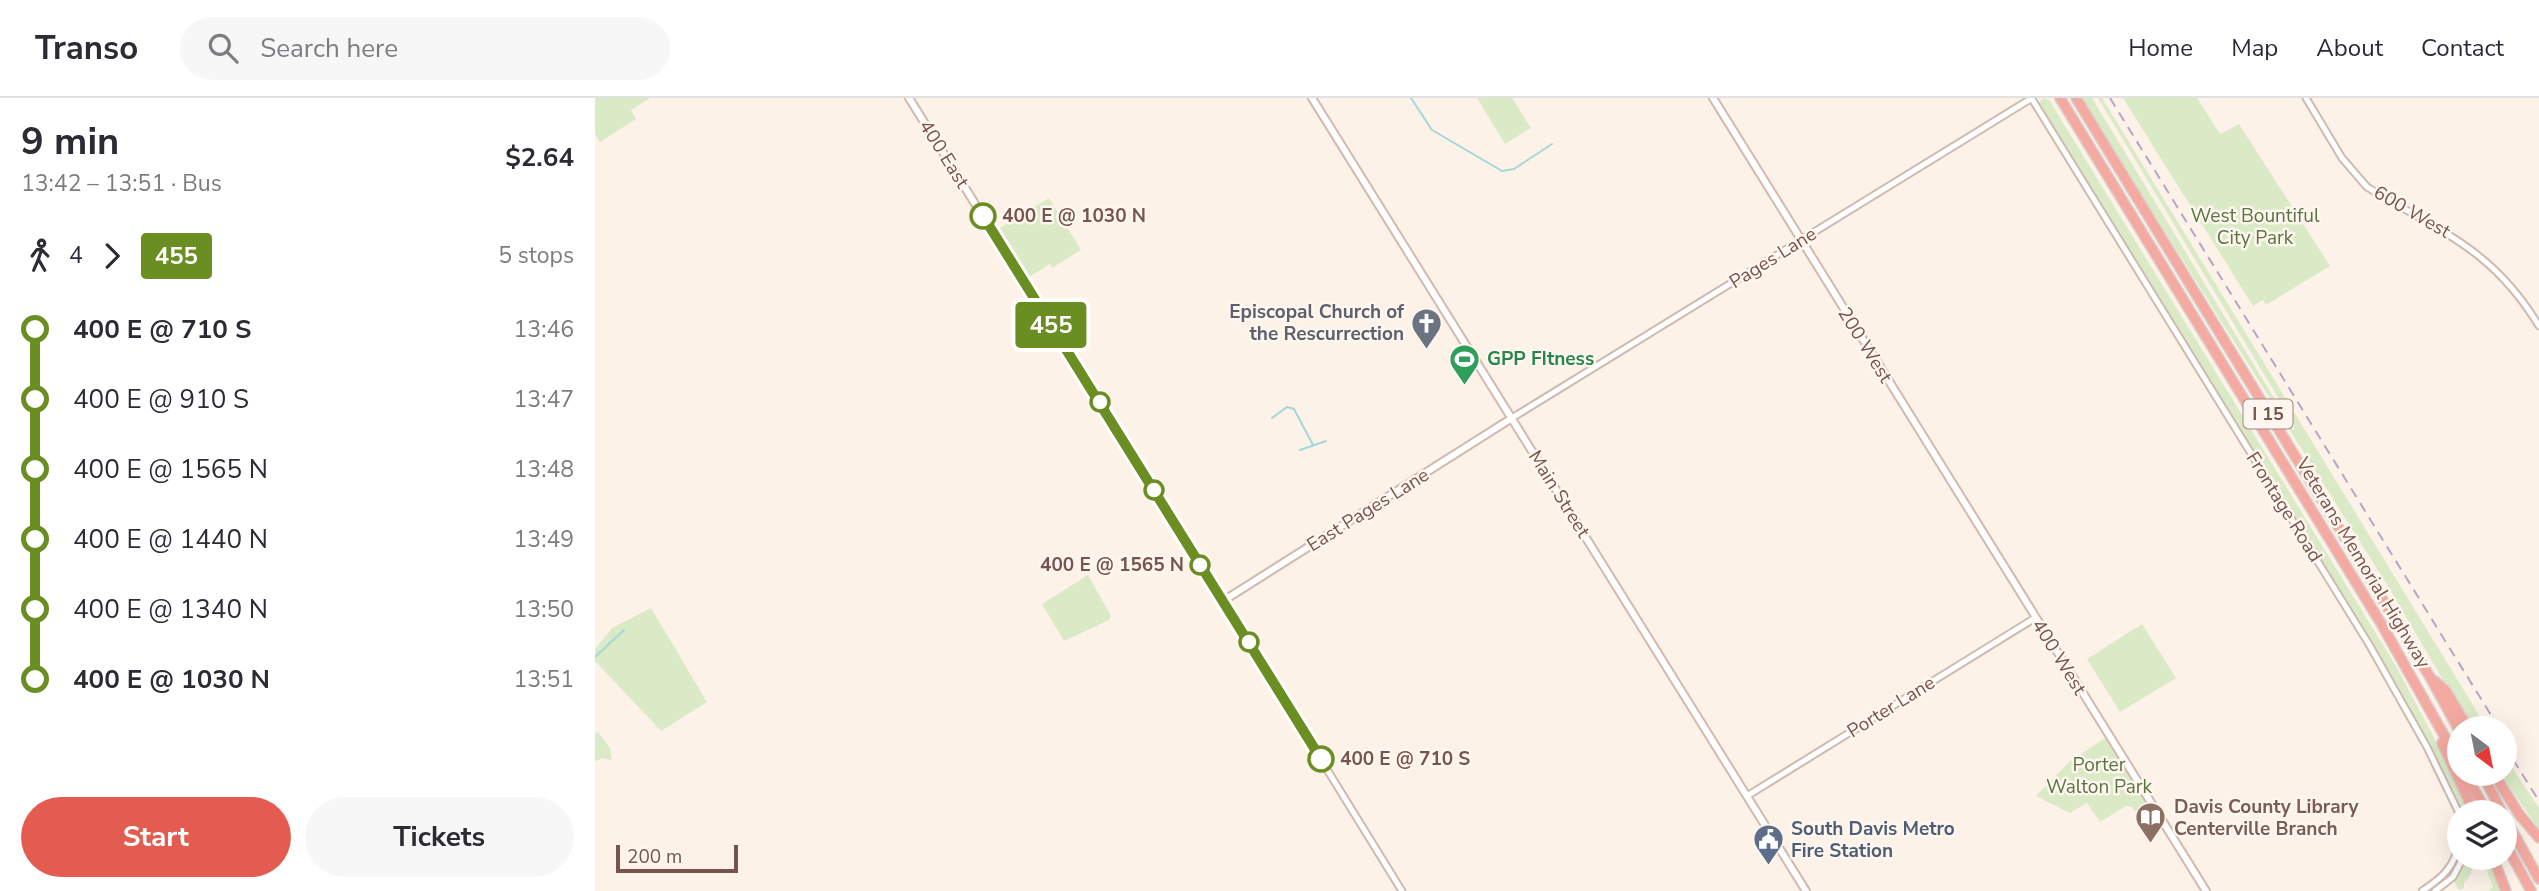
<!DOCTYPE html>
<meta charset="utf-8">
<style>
body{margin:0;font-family:"Nunito Sans",sans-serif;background:#f7f7f7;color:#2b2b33;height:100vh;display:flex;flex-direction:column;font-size:26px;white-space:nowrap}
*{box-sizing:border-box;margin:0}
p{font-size:23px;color:#7c7c81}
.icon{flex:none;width:38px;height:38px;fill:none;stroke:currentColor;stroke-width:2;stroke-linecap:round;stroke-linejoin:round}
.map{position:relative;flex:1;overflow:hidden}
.panel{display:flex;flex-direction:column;background:#fff;width:595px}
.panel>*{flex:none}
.badge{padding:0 14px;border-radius:5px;font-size:24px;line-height:46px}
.needle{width:46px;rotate:148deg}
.fabs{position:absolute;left:1852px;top:618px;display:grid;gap:14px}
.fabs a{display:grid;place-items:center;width:70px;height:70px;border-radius:50%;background:#fff;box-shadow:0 7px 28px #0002;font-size:35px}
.scale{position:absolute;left:21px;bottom:18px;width:122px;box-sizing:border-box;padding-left:7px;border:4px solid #76554c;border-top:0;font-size:19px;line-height:24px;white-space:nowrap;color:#76554c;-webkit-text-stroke:5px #fff6ef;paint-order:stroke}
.map>.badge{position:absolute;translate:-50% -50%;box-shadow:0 0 0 4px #fff}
.legs{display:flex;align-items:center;gap:10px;height:77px;padding:0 21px;font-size:23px}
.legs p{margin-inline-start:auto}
.overview{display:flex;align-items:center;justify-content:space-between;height:119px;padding:0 21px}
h1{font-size:38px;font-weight:700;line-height:52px}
.cta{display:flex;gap:14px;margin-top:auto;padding:14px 21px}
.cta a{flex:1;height:80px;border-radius:42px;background:#e45c50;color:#fff;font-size:28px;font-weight:700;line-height:80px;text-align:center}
.cta a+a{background:#f7f7f7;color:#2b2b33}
ul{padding:0 21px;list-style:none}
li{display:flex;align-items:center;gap:24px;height:70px;font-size:26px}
li i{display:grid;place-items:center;width:10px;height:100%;margin:0 9px;background:currentColor}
li i::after{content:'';width:18px;height:18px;margin:-9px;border:5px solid;border-radius:50%;background:#fff}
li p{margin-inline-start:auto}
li:first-child i{background:linear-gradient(#0000 50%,currentColor 0)}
li:last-child i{background:linear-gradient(currentColor 50%,#0000 0)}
header{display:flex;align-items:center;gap:42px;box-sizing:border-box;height:98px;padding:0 35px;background:#fff;border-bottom:2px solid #e1e1e2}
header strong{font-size:33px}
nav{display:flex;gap:38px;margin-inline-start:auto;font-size:24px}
.search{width:490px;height:63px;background:#f7f7f7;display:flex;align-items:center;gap:18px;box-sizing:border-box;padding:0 24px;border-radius:38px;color:#7c7c81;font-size:26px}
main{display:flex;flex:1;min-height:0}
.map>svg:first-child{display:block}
</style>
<header>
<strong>Transo</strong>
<div class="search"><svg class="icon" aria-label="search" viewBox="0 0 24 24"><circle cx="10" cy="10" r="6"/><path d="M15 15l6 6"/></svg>Search here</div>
<nav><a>Home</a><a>Map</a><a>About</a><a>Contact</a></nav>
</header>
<main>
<section class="panel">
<div class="overview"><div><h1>9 min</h1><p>13:42 – 13:51 · Bus</p></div><b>$2.64</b></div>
<div class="legs"><svg class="icon" aria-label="walk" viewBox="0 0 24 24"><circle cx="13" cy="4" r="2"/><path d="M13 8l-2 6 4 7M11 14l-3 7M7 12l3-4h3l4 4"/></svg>4<svg class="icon" aria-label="forward" viewBox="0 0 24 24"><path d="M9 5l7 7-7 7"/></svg><b class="badge" style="background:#6b8e23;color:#fff">455</b><p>5 stops</p></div>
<ul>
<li><i style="color:#6b8e23"></i><b>400 E @ 710 S</b><p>13:46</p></li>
<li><i style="color:#6b8e23"></i><span>400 E @ 910 S</span><p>13:47</p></li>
<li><i style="color:#6b8e23"></i><span>400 E @ 1565 N</span><p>13:48</p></li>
<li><i style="color:#6b8e23"></i><span>400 E @ 1440 N</span><p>13:49</p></li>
<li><i style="color:#6b8e23"></i><span>400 E @ 1340 N</span><p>13:50</p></li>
<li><i style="color:#6b8e23"></i><b>400 E @ 1030 N</b><p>13:51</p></li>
</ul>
<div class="cta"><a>Start</a><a>Tickets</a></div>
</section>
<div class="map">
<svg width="1944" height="793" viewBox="0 0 1944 793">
<rect width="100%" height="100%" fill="#fcf2e8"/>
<path fill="#daeac6" d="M0 0H55L36 12 41 21 5 44 0 36Z
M882 0H917L936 30 910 46Z
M1449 0 1454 2 1802 570 1837 636 1874 714H1867L1861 698 1772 535 1698 418 1686 392 1669 370 1443 5Z
M1486 0H1497L1699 333V326L1503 0H1507L1892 630H1876L1794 490Z
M1528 0H1602L1625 36 1644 26 1735 168 1671 207 1668 202 1658 208Z
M454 100 486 152 457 170 455 166 432 180 402 132Z
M493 477 516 518 514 522 469 543 447 506Z
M56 510 112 604 66 633 0 563V551L17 530Z
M1547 526 1581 580 1525 614 1492 561Z
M3 634 15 650 17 662 7 660 0 664V636Z
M1513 638 1564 718 1549 727 1537 709 1531 708 1505 724 1492 705 1475 715 1441 698 1474 664Z
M1909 657 1944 710V731L1905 676H1909Z
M1870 760H1893L1906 793H1893L1898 789 1888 763 1885 761 1879 763 1876 776 1869 785V790L1864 792 1859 784Z"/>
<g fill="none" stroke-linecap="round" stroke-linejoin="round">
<path stroke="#a3d7d8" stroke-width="2" d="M816 0 837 32 907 73 919 71 957 46
M677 320 692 309 699 311 718 347
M705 352 731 343
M0 559 29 532"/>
<defs>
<path id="tertiary" d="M1711 0 1747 60 1772 89C1845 134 1897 150 1944 228
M1437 1 1775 548 1832 649 1864 715
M917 320 1437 0
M628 503 807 793
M1152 698 1440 520
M1827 793C1847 780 1860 769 1864 744
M1840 793 1858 779 1868 760"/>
<path id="secondary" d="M314 0 628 503 917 320
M717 0 1211 793
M1118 0 1611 793"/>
<path id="motorway" d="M1465 0 1787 527 1864 664
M1481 0 1835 579 1864 632
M1840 583 1851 593 1873 630
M1847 645 1879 714
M1870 676 1892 714
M1887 676 1907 714
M1899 676 1924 716 1944 740
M1909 718 1944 781
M1909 743 1936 793
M1898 760 1911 793"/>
</defs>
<use href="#tertiary" stroke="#d0bab0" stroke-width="9"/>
<use href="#secondary" stroke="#d3b9ae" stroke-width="10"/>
<use href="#motorway" stroke="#d9cfcd" stroke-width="12"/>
<use href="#tertiary" stroke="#fff" stroke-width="5"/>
<use href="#secondary" stroke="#fff" stroke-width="6"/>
<use href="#motorway" stroke="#f5aaa1" stroke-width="9"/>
<path stroke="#b3a6c7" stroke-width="2" stroke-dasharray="10 7" stroke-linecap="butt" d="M1515 0 1904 630
M1909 647 1944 703"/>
</g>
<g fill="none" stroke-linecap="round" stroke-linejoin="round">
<defs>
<path id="line-1" d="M388 118 726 661"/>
</defs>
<use href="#line-1" stroke="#fff" stroke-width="16"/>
<use href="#line-1" stroke="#6b8e23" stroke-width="10"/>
</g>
<defs>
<symbol id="church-pin" viewBox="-11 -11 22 30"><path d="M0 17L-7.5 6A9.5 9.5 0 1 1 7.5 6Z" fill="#6b7280" stroke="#fff6ef"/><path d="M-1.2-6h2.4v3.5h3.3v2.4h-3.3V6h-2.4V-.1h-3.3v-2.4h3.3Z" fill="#fff"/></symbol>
<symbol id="stadium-pin" viewBox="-11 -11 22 30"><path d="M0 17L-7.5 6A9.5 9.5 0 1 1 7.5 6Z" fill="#2e9e5b" stroke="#fff6ef"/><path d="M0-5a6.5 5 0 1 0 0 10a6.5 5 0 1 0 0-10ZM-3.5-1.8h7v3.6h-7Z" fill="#fff"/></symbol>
<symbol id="library-pin" viewBox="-11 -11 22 30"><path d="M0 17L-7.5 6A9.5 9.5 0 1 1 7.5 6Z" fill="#8d6e63" stroke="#fff6ef"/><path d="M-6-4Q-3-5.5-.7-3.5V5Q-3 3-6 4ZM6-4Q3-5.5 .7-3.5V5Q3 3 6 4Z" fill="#fff"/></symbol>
<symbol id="civic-pin" viewBox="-11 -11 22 30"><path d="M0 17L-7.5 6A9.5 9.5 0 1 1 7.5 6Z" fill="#5c6f8a" stroke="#fff6ef"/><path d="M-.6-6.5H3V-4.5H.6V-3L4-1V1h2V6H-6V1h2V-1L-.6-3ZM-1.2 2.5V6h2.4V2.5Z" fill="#fff"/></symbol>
</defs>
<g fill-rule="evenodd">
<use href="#church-pin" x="814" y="208" width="35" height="47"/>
<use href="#stadium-pin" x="852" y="244" width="35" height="47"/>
<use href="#library-pin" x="1538" y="702" width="35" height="47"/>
<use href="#civic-pin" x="1156" y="724" width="35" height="47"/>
</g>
<g fill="#fff" stroke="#6b8e23" stroke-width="3.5">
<circle cx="388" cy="118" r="12"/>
<circle cx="505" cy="304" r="9"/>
<circle cx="559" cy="392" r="9"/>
<circle cx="605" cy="467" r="9"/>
<circle cx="654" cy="544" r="9"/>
<circle cx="726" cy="661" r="12"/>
</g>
<g text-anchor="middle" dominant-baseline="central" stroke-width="5" stroke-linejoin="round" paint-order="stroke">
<rect fill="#fff6ef" stroke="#9f857d" stroke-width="2" x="1648.5" y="301.5" width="49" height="29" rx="5"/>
<g font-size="18" font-weight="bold" fill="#76554c">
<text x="1673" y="316">I 15</text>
</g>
<g font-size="19" fill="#76554c" stroke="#fff6ef">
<text transform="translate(349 56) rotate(58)">400 East</text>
<text transform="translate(1817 114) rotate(30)">600 West</text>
<text transform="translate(1178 160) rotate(-32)">Pages Lane</text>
<text transform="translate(1270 247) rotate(58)">200 West</text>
<text transform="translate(964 396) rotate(58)">Main Street</text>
<text transform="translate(1689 409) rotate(58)">Frontage Road</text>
<text transform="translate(773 412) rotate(-32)">East Pages Lane</text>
<text transform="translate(1768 465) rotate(59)">Veterans Memorial Highway</text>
<text transform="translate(1464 559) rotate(58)">400 West</text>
<text transform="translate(1296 609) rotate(-32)">Porter Lane</text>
</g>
<g font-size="19" font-weight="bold" fill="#76554c" stroke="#fff6ef" text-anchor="start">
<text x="407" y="118">400 E @ 1030 N</text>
<text x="589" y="467" text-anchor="end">400 E @ 1565 N</text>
<text x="745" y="661">400 E @ 710 S</text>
</g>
<g font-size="19" fill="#587641" stroke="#fff6ef">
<text x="1660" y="118">West Bountiful<tspan x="1660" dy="22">City Park</tspan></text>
<text x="1504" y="667">Porter<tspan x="1504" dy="22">Walton Park</tspan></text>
</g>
<g font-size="19" font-weight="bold" fill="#5b616d" stroke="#fff6ef" text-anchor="end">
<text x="809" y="214">Episcopal Church of<tspan x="809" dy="22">the Rescurrection</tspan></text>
</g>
<g font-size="19" font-weight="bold" fill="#27864d" stroke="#fff6ef" text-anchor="start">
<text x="892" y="261">GPP FItness</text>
</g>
<g font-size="19" font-weight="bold" fill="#785e54" stroke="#fff6ef" text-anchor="start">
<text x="1579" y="709">Davis County Library<tspan x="1579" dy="22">Centerville Branch</tspan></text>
</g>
<g font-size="19" font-weight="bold" fill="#4e5e75" stroke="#fff6ef" text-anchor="start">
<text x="1196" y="731">South Davis Metro<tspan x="1196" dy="22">Fire Station</tspan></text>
</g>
</g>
</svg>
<div class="fabs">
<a><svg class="needle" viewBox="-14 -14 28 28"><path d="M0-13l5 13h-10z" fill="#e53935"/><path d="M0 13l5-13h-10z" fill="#7c7c81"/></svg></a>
<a><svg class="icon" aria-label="layers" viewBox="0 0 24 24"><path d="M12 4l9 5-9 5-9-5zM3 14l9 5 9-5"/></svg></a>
</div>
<div class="scale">200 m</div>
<b class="badge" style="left:456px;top:227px;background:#6b8e23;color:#fff">455</b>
</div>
</main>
